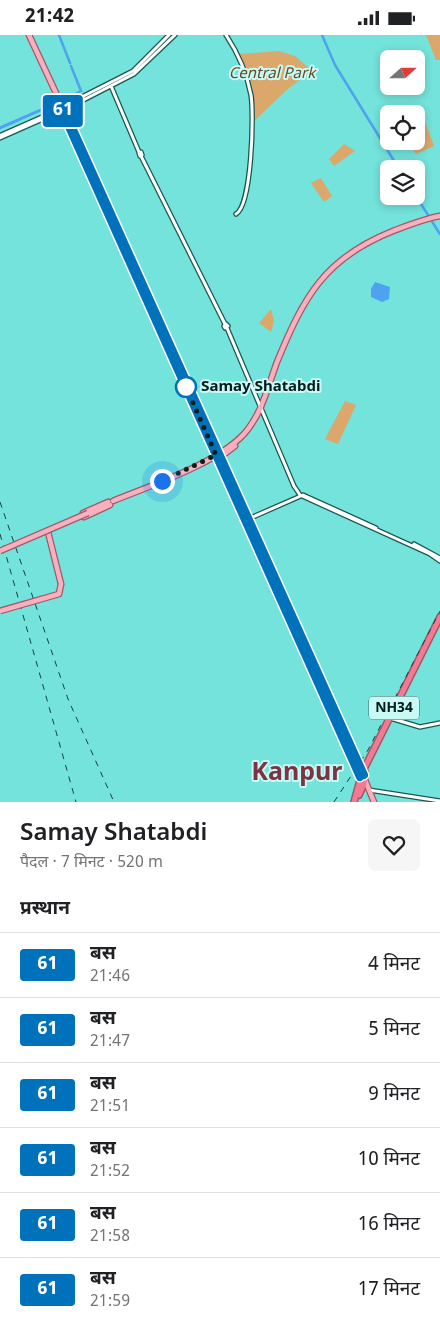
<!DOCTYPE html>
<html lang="hi">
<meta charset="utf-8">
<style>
body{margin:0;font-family:Georgia,"Noto Sans Devanagari",serif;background:#f6f6f6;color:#202124;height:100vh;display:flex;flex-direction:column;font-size:19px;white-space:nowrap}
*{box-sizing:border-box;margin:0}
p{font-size:16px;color:#757577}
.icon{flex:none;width:28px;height:28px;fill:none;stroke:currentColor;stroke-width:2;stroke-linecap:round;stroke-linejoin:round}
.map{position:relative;height:767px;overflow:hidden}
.side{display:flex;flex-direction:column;background:#fff;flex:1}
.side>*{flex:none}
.badge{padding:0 10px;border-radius:4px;font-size:18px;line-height:32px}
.needle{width:32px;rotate:69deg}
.buttons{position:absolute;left:380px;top:15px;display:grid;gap:10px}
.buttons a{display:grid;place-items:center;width:45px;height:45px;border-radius:8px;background:#fff;box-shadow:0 2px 8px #0003;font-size:25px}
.you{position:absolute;width:25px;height:25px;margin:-12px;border:4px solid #fff;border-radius:50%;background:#1a73e8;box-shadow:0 0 0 8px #1a73e833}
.map>.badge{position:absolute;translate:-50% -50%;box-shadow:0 0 0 2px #fff}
h2{padding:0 20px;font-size:19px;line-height:45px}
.round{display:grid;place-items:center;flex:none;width:52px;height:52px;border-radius:8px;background:#f6f6f6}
.overview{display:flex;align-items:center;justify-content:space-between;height:85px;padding:0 20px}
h1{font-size:24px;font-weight:600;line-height:38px}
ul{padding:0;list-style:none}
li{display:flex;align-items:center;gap:15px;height:65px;padding:0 20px;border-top:1px solid #e0e0e0}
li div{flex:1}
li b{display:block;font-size:19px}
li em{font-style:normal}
li .badge{min-width:55px;font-weight:700;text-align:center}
.status{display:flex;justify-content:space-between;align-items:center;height:35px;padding:0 25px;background:#fff;direction:ltr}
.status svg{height:14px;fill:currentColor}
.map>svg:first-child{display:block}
</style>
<div class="status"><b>21:42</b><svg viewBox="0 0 49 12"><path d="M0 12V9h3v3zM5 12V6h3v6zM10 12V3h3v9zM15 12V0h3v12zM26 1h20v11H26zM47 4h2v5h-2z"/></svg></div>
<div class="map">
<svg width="440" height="767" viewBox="0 0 440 767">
<rect width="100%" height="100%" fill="#73e3db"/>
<path fill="#dca76b" d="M426 0H440V25H436Z
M279 16 295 21 312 36 289 53 254 86C255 62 248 41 239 19Z
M426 89 434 111 416 119 407 106H416V91Z
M344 109 355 116 334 131 329 124Z
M321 143 332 161 324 167 311 148Z
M271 274 274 286 271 297 259 288Z
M345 366 356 370 338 409 325 404Z"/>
<path fill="#4ea2ef" d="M375 247 390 252 389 264 382 267 371 262V254Z"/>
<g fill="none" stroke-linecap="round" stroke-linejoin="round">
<path stroke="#4ea2ef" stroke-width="2.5" d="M59 0 70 28
M322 0 335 30 399 134
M65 64 81 56 71 31
M416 161 440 199"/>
<path stroke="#4ea2ef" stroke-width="3" d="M0 93 52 70"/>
<defs>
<path id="minor" d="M226 0C238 18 247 39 251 60 254 79 252 170 236 179
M111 51 139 117
M64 71 133 36 169 0
M64 75 134 39 175 0
M1 100 60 74
M0 103 61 76
M141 117 142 120 140 121 139 118Z
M141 121 225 289
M226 289 228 291 225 293 224 291Z
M227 293 294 451 300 460 430 519 440 526
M246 485 303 460 376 493
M414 509 440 523
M390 683 420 692 440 688
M369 755 440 766"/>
<path id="major" d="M29 0 62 71
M59.5 74a2.5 2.5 0 1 1 5 0a2.5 2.5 0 1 1-5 0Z
M62 76 361 742
M218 424 235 411
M113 466C152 450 216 429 244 399 262 379 268 351 277 327 304 261 325 223 393 196 409 190 424 184 440 181
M83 478 108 467
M84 482 110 470
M48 497 61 549
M365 745 374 767"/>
<path id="highway" d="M359 760 364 749 365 737
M354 767 362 738 440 582"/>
</defs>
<use href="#minor" stroke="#195753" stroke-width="5.5"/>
<use href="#major" stroke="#a05969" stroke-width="7"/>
<use href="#highway" stroke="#a05969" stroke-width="8"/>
<use href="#minor" stroke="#fff" stroke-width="3"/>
<use href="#major" stroke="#f8afbe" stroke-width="4.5"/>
<use href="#highway" stroke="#f37a92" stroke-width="5"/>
<path stroke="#19403e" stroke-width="1" stroke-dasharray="6 6" stroke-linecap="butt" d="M0 467 68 664 114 767
M0 499 76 767
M334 767 368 715 440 576"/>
<defs>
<path id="major-bridge" d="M0 516 88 478
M0 576 59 559 61 549"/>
</defs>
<use href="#major-bridge" stroke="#a05969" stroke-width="7" stroke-linecap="butt"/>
<use href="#major-bridge" stroke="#f8afbe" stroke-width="4.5"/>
</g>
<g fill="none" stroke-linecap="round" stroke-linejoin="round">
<defs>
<path id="line" d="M360 742 62 76 64 75 75 99 364 740"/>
</defs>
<use href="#line" stroke="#fff" stroke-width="11"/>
<use href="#line" stroke="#0072bc" stroke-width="8"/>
<path stroke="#051d1c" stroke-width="5" stroke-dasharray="0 9" d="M162 446 216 420 186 352"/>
</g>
<circle fill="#fff" stroke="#0072bc" stroke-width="2.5" cx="186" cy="352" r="10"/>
<g text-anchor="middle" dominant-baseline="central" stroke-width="4" stroke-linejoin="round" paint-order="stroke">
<rect fill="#c7faf5" stroke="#3f5f5d" stroke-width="1" x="369" y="661.5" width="50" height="23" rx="4"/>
<g font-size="14" font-weight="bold" fill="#051d1c">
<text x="394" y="673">NH34</text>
</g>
<g font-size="15" font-style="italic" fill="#674822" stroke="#c7faf5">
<text x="272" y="39">Central Park</text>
</g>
<g font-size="15" font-weight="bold" fill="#051d1c" stroke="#c7faf5" text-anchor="start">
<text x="201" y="352">Samay Shatabdi</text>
</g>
<g font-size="25" font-weight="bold" fill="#7c3444" stroke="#c7faf5">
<text x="297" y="739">Kanpur</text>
</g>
</g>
</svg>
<div class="buttons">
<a><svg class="needle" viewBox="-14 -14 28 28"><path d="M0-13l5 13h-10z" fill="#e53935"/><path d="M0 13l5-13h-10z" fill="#757577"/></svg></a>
<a><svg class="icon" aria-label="locate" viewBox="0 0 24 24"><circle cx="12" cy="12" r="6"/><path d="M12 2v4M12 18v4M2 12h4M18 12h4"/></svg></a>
<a><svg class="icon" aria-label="layers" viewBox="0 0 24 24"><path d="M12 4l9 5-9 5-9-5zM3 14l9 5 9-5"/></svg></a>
</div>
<div class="you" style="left:162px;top:446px"></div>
<b class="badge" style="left:63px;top:76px;background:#0072bc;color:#fff">61</b>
</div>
<section class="side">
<div class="overview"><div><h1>Samay Shatabdi</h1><p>पैदल · 7 मिनट · 520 m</p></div><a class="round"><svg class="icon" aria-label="heart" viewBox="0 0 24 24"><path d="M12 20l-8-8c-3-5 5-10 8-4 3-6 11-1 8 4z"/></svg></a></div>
<h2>प्रस्थान</h2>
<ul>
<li><span class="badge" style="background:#0072bc;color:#fff">61</span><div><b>बस</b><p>21:46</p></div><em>4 मिनट</em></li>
<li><span class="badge" style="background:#0072bc;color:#fff">61</span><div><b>बस</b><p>21:47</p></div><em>5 मिनट</em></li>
<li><span class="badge" style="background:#0072bc;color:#fff">61</span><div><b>बस</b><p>21:51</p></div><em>9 मिनट</em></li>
<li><span class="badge" style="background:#0072bc;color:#fff">61</span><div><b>बस</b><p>21:52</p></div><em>10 मिनट</em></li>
<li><span class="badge" style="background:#0072bc;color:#fff">61</span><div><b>बस</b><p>21:58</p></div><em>16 मिनट</em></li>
<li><span class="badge" style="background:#0072bc;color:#fff">61</span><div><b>बस</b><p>21:59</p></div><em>17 मिनट</em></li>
</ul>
</section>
